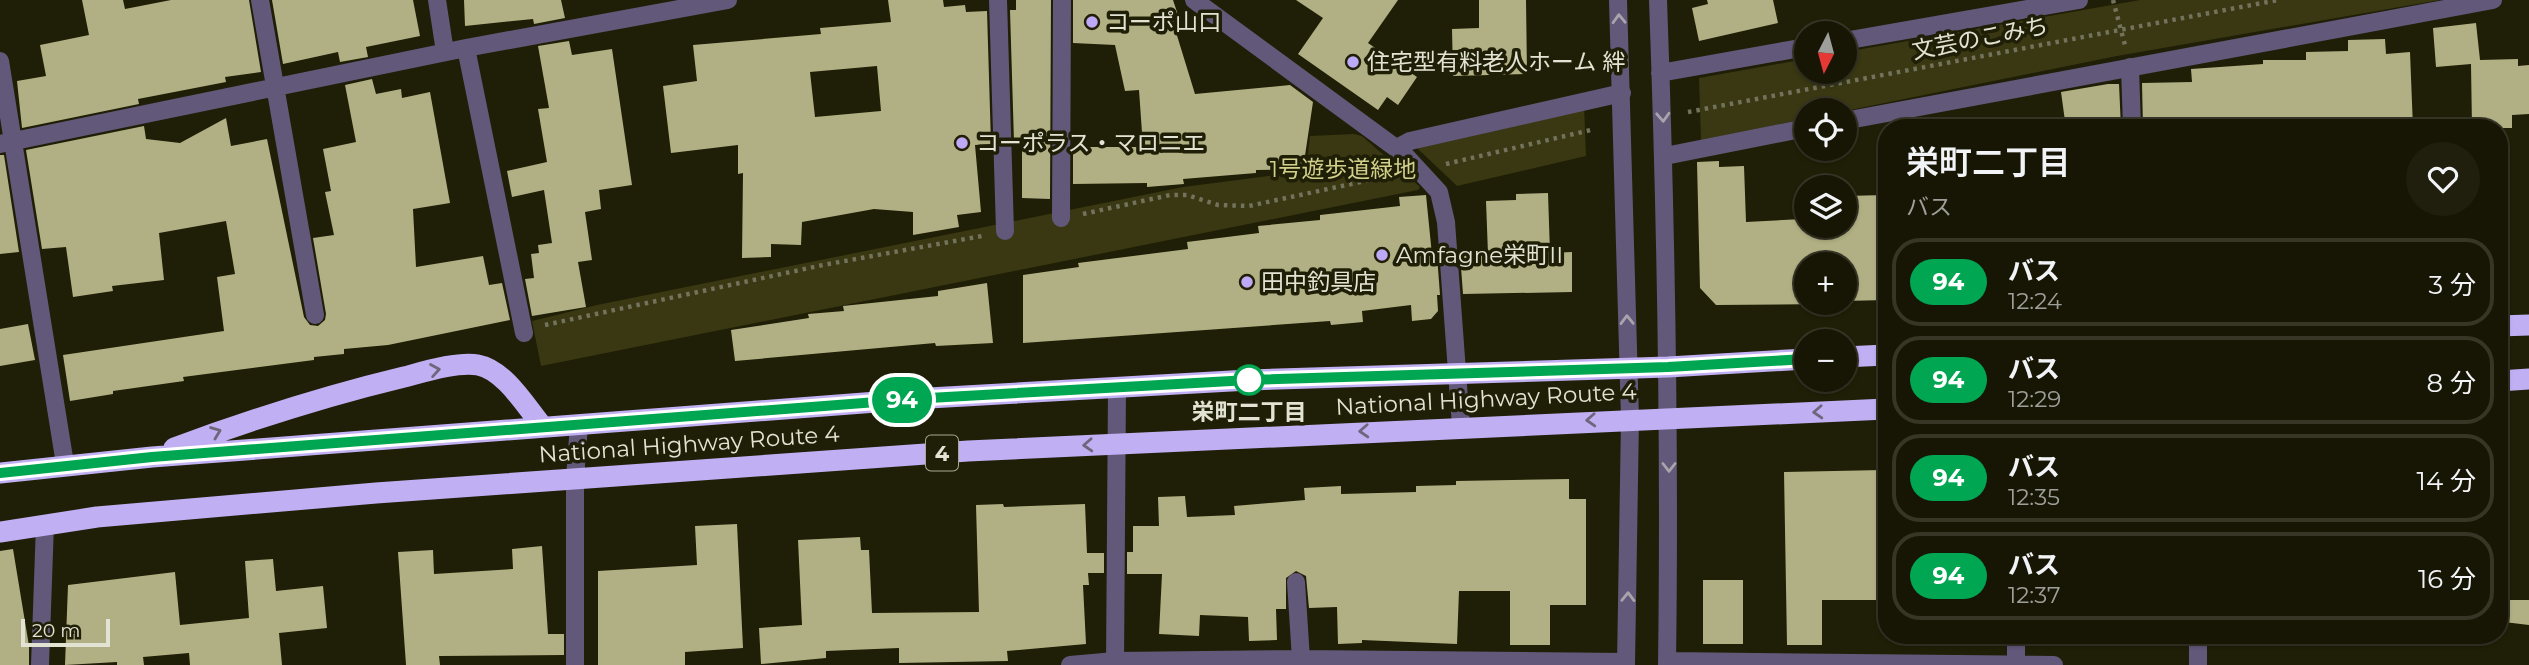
<!DOCTYPE html>
<html lang="ja">
<meta charset="utf-8">
<style>
body{margin:0;font-family:Montserrat,"Noto Sans JP",sans-serif;background:#201f0e;color:#f1f3f6;height:100vh;display:flex;flex-direction:column;font-size:26px;white-space:nowrap}
*{box-sizing:border-box;margin:0}
p{font-size:23px;color:#9e9f9a}
.icon{flex:none;width:38px;height:38px;fill:none;stroke:currentColor;stroke-width:2;stroke-linecap:round;stroke-linejoin:round}
.map{position:relative;flex:1;overflow:hidden}
.details{position:absolute;left:1878px;top:119px;width:630px;height:525px;display:flex;flex-direction:column;background:#171604;border-radius:28px;box-shadow:0 2px 5px #0004,0 0 0 2px #363526}
.details>*{flex:none}
.badge{padding:0 14px;border-radius:23px;font-size:24px;line-height:46px}
.needle{width:46px;rotate:186deg}
.tools{position:absolute;left:1794px;top:21px;display:grid;gap:14px}
.tools a{display:grid;place-items:center;width:63px;height:63px;border-radius:50%;background:#171604;box-shadow:0 2px 5px #0004,0 0 0 2px #363526;font-size:35px}
.scale{position:absolute;left:21px;bottom:18px;width:89px;box-sizing:border-box;padding-left:7px;border:4px solid #e3e3d4;border-top:0;font-size:19px;line-height:24px;white-space:nowrap;color:#e3e3d4;-webkit-text-stroke:5px #1f1e06;paint-order:stroke}
.map>.badge{position:absolute;translate:-50% -50%;box-shadow:0 0 0 4px #fff}
.round{display:grid;place-items:center;flex:none;width:74px;height:74px;border-radius:37px;background:#201f0e}
.overview{display:flex;align-items:center;justify-content:space-between;height:119px;padding:0 28px}
h1{font-size:33px;font-weight:600;line-height:52px}
ul{padding:0;list-style:none}
li{display:flex;align-items:center;gap:21px;height:88px;margin:0 14px 10px;padding:0 14px;border:4px solid #363526;border-radius:28px}
li div{flex:1}
li b{display:block;font-size:26px}
li em{font-style:normal}
li .badge{min-width:77px;font-weight:700;text-align:center}
.map>svg:first-child{display:block}
</style>
<div class="map">
<svg width="2529" height="665" viewBox="0 0 2529 665">
<rect width="100%" height="100%" fill="#1f1e06"/>
<path fill="#393812" d="M2140 0H2440L2117 56 1845 111 1806 110V119L1701 140 1699 78 1806 59V72H1844L1845 52Z
M1584 104 1586 156 1457 186 1418 149 1420 143Z
M1354 134 1362 136 1420 187 1418 190 541 366 532 321 597 305 1183 187 1306 171 1310 136Z"/>
<path fill="#b1b084" fill-rule="evenodd" d="M82 0H123L125 9 171 0H249L261 72 225 77 226 82 138 99 139 104 22 128 17 81 46 76 40 45 89 35Z
M272 0H413L420 36 366 47 368 57 340 62 338 52 283 64Z
M464 0H561L565 18 534 24 533 19 465 26Z
M888 0H943L944 7 965 5 966 12 987 11 991 144 975 145 981 212 957 215 959 227 913 235V212L874 209 802 222 801 245 771 244V257L742 258 743 173 738 174V145L671 153 663 86 697 81 693 45 821 34 820 28 891 22ZM877 66 881 111 815 117 810 72Z
M1016 0H1051L1050 199 1022 198V141L1014 142 1010 10H1016Z
M1073 0H1173L1182 27 1175 29 1195 94 1290 85 1313 102 1303 169 1256 170V173L1183 179 1184 184 1147 187V183L1073 184V147H1143L1139 90 1125 91 1115 45 1073 43Z
M1296 0H1398L1368 43 1417 77 1398 105 1387 97 1378 110 1298 54 1323 18Z
M1479 0H1526L1527 74 1453 76 1452 29 1479 28Z
M1707 0H1773L1778 23 1699 41 1692 8 1708 4Z
M2476 23 2480 60 2518 59V66L2529 65V114L2512 115V128H2472L2471 64 2436 67 2433 28Z
M2385 39 2386 54 2410 52 2413 128H2355V117L2143 128 2142 83 2192 82 2191 69 2263 64V60H2306V52L2348 51V40Z
M569 41 572 55 612 49 632 185 599 190 601 209 585 212 592 260 578 262 586 307 532 316 525 279 534 278 531 254 539 253 538 245 552 243 544 190 512 197 507 171 547 162 538 109 549 108 538 46Z
M372 79 376 94 401 89 402 98 430 92 450 203 413 209 416 267 483 256 489 285 502 283 510 320 388 345 344 349V354L314 357V360L183 377 184 381 113 391V394L70 401 63 355 224 331 217 277 235 274 226 221 159 233 164 280 112 286 113 291 73 297 66 247 42 249 26 150 144 126 146 139 180 143 226 118 231 146 267 139 304 317 310 325 318 326 325 320 326 314 313 238 334 235 325 192 331 191 323 149 356 142 345 85Z
M2108 84H2119L2121 128H2076L2075 120 2065 121 2061 92Z
M0 155H4L19 252 0 254Z
M1719 161V167L1744 166 1746 222 1802 219 1801 198H1806V226H1844V196L1886 195V300L1844 301V264H1806V303L1828 304 1716 305 1700 288 1697 162Z
M1548 193 1550 253 1572 252V292L1463 294 1460 254H1488L1486 201 1516 200V194Z
M1426 195 1432 255H1437L1440 295H1437L1438 311 1431 319 1412 321 1411 305 1362 311 1363 322 1331 325 1330 321 1023 343V275L1079 267 1078 263 1188 249 1187 242 1259 233 1258 226 1320 220V215L1400 206 1399 197Z
M987 283 993 343 936 346 935 343 735 361 731 330 809 318 808 314 844 311 843 306 938 296V291Z
M28 324 35 360 0 366V329Z
M1883 470 1885 600H1822V645H1787L1784 472Z
M1569 479V499H1586V605H1550V645H1510V591H1459L1457 644 1362 640V643L1338 644 1337 607 1309 608 1306 576 1296 571 1286 578V609H1276L1277 640 1249 641 1248 617 1200 615 1199 636 1159 634 1162 574H1127V552H1133V526H1159L1158 497 1185 496 1187 517 1235 515 1234 506 1305 500 1304 488 1341 486V494L1416 492V486L1456 485V481Z
M1003 504 1004 507 1085 504 1087 553H1104V573H1088L1089 585H1083L1086 644 1007 651 1008 661 899 663V648L826 651V658L761 664 759 628 802 625 798 540 860 537 861 550H869L872 613 979 612 976 505Z
M737 524 743 648 685 652V665H598V571L697 565 695 526Z
M542 546 548 634H564V655L439 656 440 665H406L398 552 433 550 434 574 513 569 512 549Z
M13 549 29 646V665H0V551Z
M273 559 276 591 323 586 327 628 279 633 282 665H190L189 653 143 657 144 665H117V662L65 665 68 585 175 572 180 625 249 618 245 561Z
M1703 580H1743V644H1703Z
M2505 600H2529V625L2504 622Z"/>
<g fill="none" stroke-linecap="round" stroke-linejoin="round">
<path stroke="#72725d" stroke-width="4.5" stroke-dasharray="3.5 5" stroke-linecap="butt" d="M2113 0 2125 45
M1688 112 2278 0
M1446 164 1595 129
M1083 214 1170 195H1187L1218 205 1249 206 1393 175
M545 325 823 265 982 236"/>
<path stroke="#61587a" stroke-width="18" d="M260 0 315 315
M437 0 445 52
M998 0 1005 231
M1194 0 1404 154 1439 192 1446 222 1461 426
M1618 0 1630 419 1626 665
M1658 0C1666 222 1670 443 1667 665
M1844 41 2079 0
M466 48 524 333
M0 61 65 464
M2130 67 2132 128
M1660 73 1806 47
M1844 121 2493 0
M0 144 466 48 728 0
M1397 148 1410 141 1622 93
M1665 156 1806 128
M1061 218 1062 0
M1296 582 1301 659
M2016 635V664
M2198 635V665
M1668 661 2054 665
M40 665 45 524
M575 665V479L579 424
M1070 665 1115 661 1301 659 1626 662
M1115 665 1117 388"/>
<path stroke="#c0aff3" stroke-width="21" d="M2499 326 2529 325
M1844 357 1886 355
M2499 381 2529 379
M174 448C250 420 325 396 404 377 423 372 459 361 478 365 505 370 527 408 543 427
M0 473 152 457 929 398 1249 380 1668 367 1806 359
M0 532 97 517 376 493 968 451 1886 409"/>
</g>
<defs><path id="oneway-chevron" d="M-2-3.5L2.5 0L-2 3.5" fill="none" stroke-width="1.6" stroke-linecap="round" stroke-linejoin="round" transform="scale(1.75)"/></defs>
<g stroke="#a8a4ac">
<use href="#oneway-chevron" transform="translate(1619 19) rotate(-92)"/>
<use href="#oneway-chevron" transform="translate(1663 117) rotate(87)"/>
<use href="#oneway-chevron" transform="translate(1627 320) rotate(-91)"/>
<use href="#oneway-chevron" transform="translate(1669 467) rotate(90)"/>
<use href="#oneway-chevron" transform="translate(1628 597) rotate(-89)"/>
</g>
<g stroke="#70667c">
<use href="#oneway-chevron" transform="translate(435 370) rotate(-10)"/>
<use href="#oneway-chevron" transform="translate(1818 412) rotate(177)"/>
<use href="#oneway-chevron" transform="translate(1591 420) rotate(177)"/>
<use href="#oneway-chevron" transform="translate(1364 431) rotate(177)"/>
<use href="#oneway-chevron" transform="translate(216 432) rotate(-21)"/>
<use href="#oneway-chevron" transform="translate(1088 445) rotate(177)"/>
</g>
<g fill="none" stroke-linecap="round" stroke-linejoin="round">
<defs>
<path id="line" d="M0 473 152 457 929 398 1249 380 1668 367 1806 359"/>
</defs>
<use href="#line" stroke="#fff" stroke-width="16"/>
<use href="#line" stroke="#00a651" stroke-width="10"/>
</g>
<g fill="#bda9f5" stroke="#1f1e06" stroke-width="2.5">
<circle cx="1092" cy="22" r="7"/>
<circle cx="1353" cy="62" r="7"/>
<circle cx="962" cy="143" r="7"/>
<circle cx="1382" cy="255" r="7"/>
<circle cx="1247" cy="282" r="7"/>
</g>
<circle fill="#fff" stroke="#00a651" stroke-width="3.5" cx="1249" cy="380" r="14"/>
<g text-anchor="middle" dominant-baseline="central" stroke-width="7" stroke-linejoin="round" paint-order="stroke">
<rect fill="#1f1e06" stroke="#a8a896" stroke-width="2" x="926" y="435.5" width="32" height="35" rx="5"/>
<g font-size="21" font-weight="bold" fill="#e3e3d4">
<text x="942" y="453">4</text>
</g>
<g font-size="23" fill="#e3e3d4" stroke="#1f1e06" text-anchor="start">
<text x="1106" y="22">コーポ山口</text>
<text x="1367" y="62">住宅型有料老人ホーム 絆</text>
<text x="976" y="143">コーポラス・マロニエ</text>
<text x="1396" y="255">Amfagne栄町II</text>
<text x="1261" y="282">田中釣具店</text>
</g>
<g font-size="23" fill="#e3e3d4" stroke="#1f1e06">
<text transform="translate(1980 38) rotate(-11)">文芸のこみち</text>
<text transform="translate(1486 399) rotate(-3)">National Highway Route 4</text>
<text transform="translate(689 444) rotate(-4)">National Highway Route 4</text>
</g>
<g font-size="23" fill="#d2d18b" stroke="#1f1e06">
<text x="1343" y="169">1号遊歩道緑地</text>
</g>
<g font-size="23" font-weight="bold" fill="#e3e3d4" stroke="#1f1e06">
<text x="1249" y="412">栄町二丁目</text>
</g>
</g>
</svg>
<div class="tools">
<a><svg class="needle" viewBox="-14 -14 28 28"><path d="M0-13l5 13h-10z" fill="#e53935"/><path d="M0 13l5-13h-10z" fill="#9e9f9a"/></svg></a>
<a><svg class="icon" aria-label="locate" viewBox="0 0 24 24"><circle cx="12" cy="12" r="6"/><path d="M12 2v4M12 18v4M2 12h4M18 12h4"/></svg></a>
<a><svg class="icon" aria-label="layers" viewBox="0 0 24 24"><path d="M12 4l9 5-9 5-9-5zM3 14l9 5 9-5"/></svg></a>
<a>+</a>
<a>−</a>
</div>
<div class="scale">20 m</div>
<b class="badge" style="left:902px;top:400px;background:#00a651;color:#fff">94</b>
<section class="details">
<div class="overview"><div><h1>栄町二丁目</h1><p>バス</p></div><a class="round"><svg class="icon" aria-label="heart" viewBox="0 0 24 24"><path d="M12 20l-8-8c-3-5 5-10 8-4 3-6 11-1 8 4z"/></svg></a></div>
<ul>
<li><span class="badge" style="background:#00a651;color:#fff">94</span><div><b>バス</b><p>12:24</p></div><em>3 分</em></li>
<li><span class="badge" style="background:#00a651;color:#fff">94</span><div><b>バス</b><p>12:29</p></div><em>8 分</em></li>
<li><span class="badge" style="background:#00a651;color:#fff">94</span><div><b>バス</b><p>12:35</p></div><em>14 分</em></li>
<li><span class="badge" style="background:#00a651;color:#fff">94</span><div><b>バス</b><p>12:37</p></div><em>16 分</em></li>
</ul>
</section>
</div>
